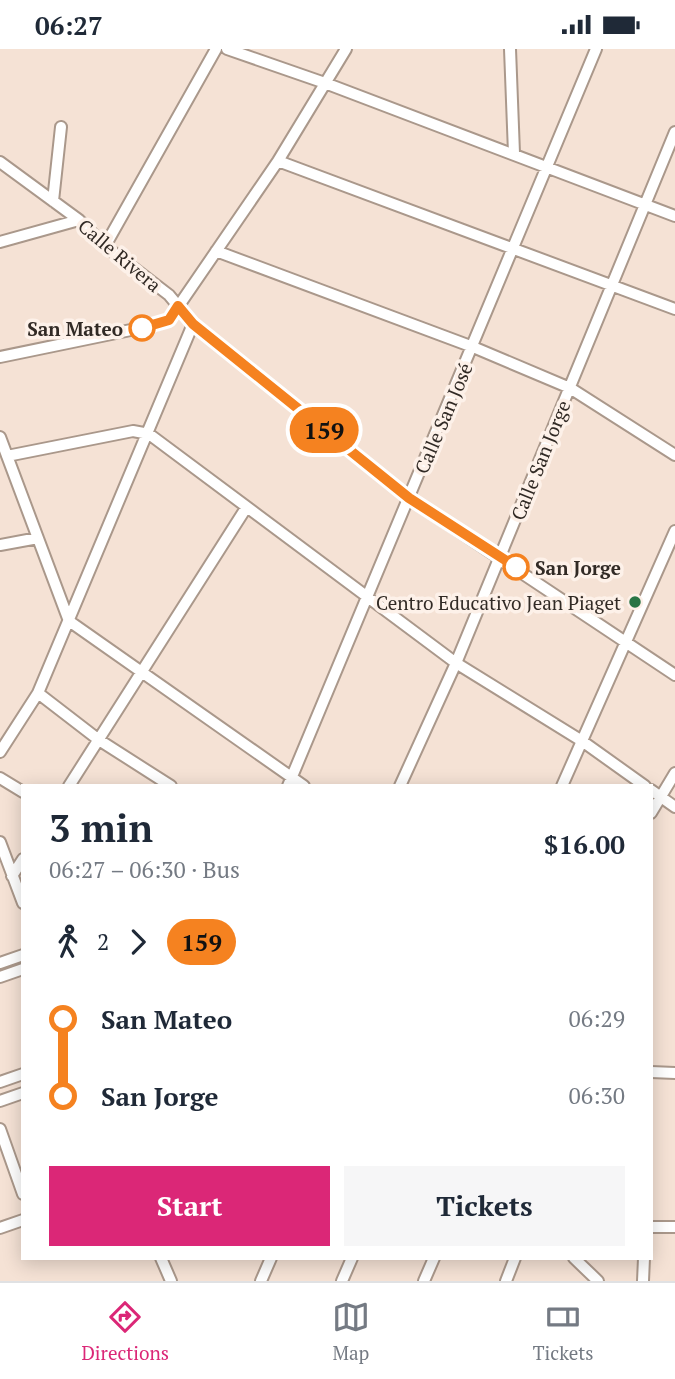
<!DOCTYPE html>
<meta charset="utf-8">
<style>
body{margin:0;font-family:"PT Serif",serif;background:#f6f6f7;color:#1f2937;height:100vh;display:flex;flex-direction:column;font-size:26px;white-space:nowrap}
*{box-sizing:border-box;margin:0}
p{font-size:23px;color:#747a83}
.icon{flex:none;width:38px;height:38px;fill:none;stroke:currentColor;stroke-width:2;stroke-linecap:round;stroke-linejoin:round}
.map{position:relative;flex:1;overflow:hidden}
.panel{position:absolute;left:21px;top:735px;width:632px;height:476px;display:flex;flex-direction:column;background:#fff;border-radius:0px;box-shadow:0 4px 18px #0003}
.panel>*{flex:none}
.badge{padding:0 14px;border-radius:23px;font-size:24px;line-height:46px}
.map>.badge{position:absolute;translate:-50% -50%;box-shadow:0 0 0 4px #fff}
.legs{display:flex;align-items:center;gap:10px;height:77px;padding:0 28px;font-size:23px}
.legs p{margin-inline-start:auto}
.head{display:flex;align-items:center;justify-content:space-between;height:119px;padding:0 28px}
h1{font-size:38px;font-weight:600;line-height:52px}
.action{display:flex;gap:14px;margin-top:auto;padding:14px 28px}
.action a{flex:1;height:80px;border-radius:0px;background:#db2777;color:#fff;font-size:28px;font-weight:600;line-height:80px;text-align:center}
.action a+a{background:#f6f6f7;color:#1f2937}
ul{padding:0 28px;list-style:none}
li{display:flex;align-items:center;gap:24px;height:77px;font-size:26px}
li i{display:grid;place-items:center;width:10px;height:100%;margin:0 9px;background:currentColor}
li i::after{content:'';width:18px;height:18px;margin:-9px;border:5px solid;border-radius:50%;background:#fff}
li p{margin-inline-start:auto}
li:first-child i{background:linear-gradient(#0000 50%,currentColor 0)}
li:last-child i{background:linear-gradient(currentColor 50%,#0000 0)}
.status{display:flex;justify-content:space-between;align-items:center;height:49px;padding:0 35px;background:#fff;direction:ltr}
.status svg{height:19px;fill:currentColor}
.dock{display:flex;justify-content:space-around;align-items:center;height:98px;border-top:2px solid #e0e1e3;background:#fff;font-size:19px;color:#747a83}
.dock a{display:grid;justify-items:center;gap:4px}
.dock .current{color:#db2777}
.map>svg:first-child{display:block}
</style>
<div class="status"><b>06:27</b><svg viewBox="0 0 49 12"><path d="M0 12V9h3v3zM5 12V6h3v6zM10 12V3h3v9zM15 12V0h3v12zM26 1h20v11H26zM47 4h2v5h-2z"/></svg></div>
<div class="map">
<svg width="675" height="1232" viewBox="0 0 675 1232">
<rect width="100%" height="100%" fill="#f5e2d5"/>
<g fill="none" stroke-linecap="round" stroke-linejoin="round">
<defs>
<path id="street" d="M227 0 325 34 675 167
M510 0 514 104
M278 112 675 260
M0 113 79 171 105 197 169 246 193 275 409 449 675 626
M53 152 61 78
M0 193 79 171
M105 197 216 0
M216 202 473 298 570 339 675 406
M0 308 155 276 169 271 278 112 346 0
M0 388 69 572 304 737
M7 407 133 382 149 385 456 614 582 692 645 737
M0 496 38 489
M38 644 99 691 171 737
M0 703 38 644 193 275
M0 729 23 743
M69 737 246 459
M288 737 596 0
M400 737 456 614 675 83
M562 737 675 482
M651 741 675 758
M651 764 675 724
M0 793 23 854
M12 827 23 810
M0 914 23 906
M0 928 23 920
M651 1023 675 1024
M0 1033 23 1025
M0 1052 23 1044
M0 1080 23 1145
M651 1178H675
M0 1179 23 1171
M161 1209 171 1232
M574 1209 598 1232
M261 1232 271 1209
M342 1232 352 1209
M424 1232 434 1209
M506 1232 515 1209
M643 1232 644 1209"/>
</defs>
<use href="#street" stroke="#aa988b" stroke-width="14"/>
<use href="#street" stroke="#fff" stroke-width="10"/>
</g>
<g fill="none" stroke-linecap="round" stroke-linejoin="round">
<defs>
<path id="line-1" d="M142 279 169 271 178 257 193 275 409 449 516 518"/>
</defs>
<use href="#line-1" stroke="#fff" stroke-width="16"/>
<use href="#line-1" stroke="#f58220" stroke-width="10"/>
</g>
<g fill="#fff" stroke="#f58220" stroke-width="3.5">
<circle cx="142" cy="279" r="12"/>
<circle cx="516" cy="518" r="12"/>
</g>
<circle fill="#287545" stroke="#fdf1e9" stroke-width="2.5" cx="635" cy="553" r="7"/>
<g text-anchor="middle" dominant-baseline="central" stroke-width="7" stroke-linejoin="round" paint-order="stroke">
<g font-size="19" fill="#312a25" stroke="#fdf1e9">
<text transform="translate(120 206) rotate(40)">Calle Rivera</text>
<text transform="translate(443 369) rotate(-67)">Calle San José</text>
<text transform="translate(540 411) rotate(-68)">Calle San Jorge</text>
</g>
<g font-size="19" font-weight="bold" fill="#312a25" stroke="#fdf1e9" text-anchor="end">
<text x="123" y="279">San Mateo</text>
<text x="535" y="518" text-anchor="start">San Jorge</text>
</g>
<g font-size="19" fill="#312a25" stroke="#fdf1e9" text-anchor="end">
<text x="621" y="553">Centro Educativo Jean Piaget</text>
</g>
</g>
</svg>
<b class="badge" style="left:324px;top:381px;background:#f58220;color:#111">159</b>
<section class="panel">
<div class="head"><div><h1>3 min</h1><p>06:27 – 06:30 · Bus</p></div><b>$16.00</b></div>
<div class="legs"><svg class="icon" aria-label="walk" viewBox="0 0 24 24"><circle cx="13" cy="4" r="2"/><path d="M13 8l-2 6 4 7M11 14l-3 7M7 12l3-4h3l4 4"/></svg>2<svg class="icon" aria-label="forward" viewBox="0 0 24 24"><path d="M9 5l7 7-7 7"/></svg><b class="badge" style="background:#f58220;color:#111">159</b></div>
<ul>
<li><i style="color:#f58220"></i><b>San Mateo</b><p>06:29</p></li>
<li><i style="color:#f58220"></i><b>San Jorge</b><p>06:30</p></li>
</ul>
<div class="action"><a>Start</a><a>Tickets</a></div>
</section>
</div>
<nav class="dock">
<a class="current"><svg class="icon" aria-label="directions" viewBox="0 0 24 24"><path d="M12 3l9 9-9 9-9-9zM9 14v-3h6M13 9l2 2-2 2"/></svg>Directions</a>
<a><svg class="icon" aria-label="map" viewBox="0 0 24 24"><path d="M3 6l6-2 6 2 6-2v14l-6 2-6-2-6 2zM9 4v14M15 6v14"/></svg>Map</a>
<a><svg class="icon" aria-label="tickets" viewBox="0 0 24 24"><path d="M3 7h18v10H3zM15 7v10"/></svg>Tickets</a>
</nav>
